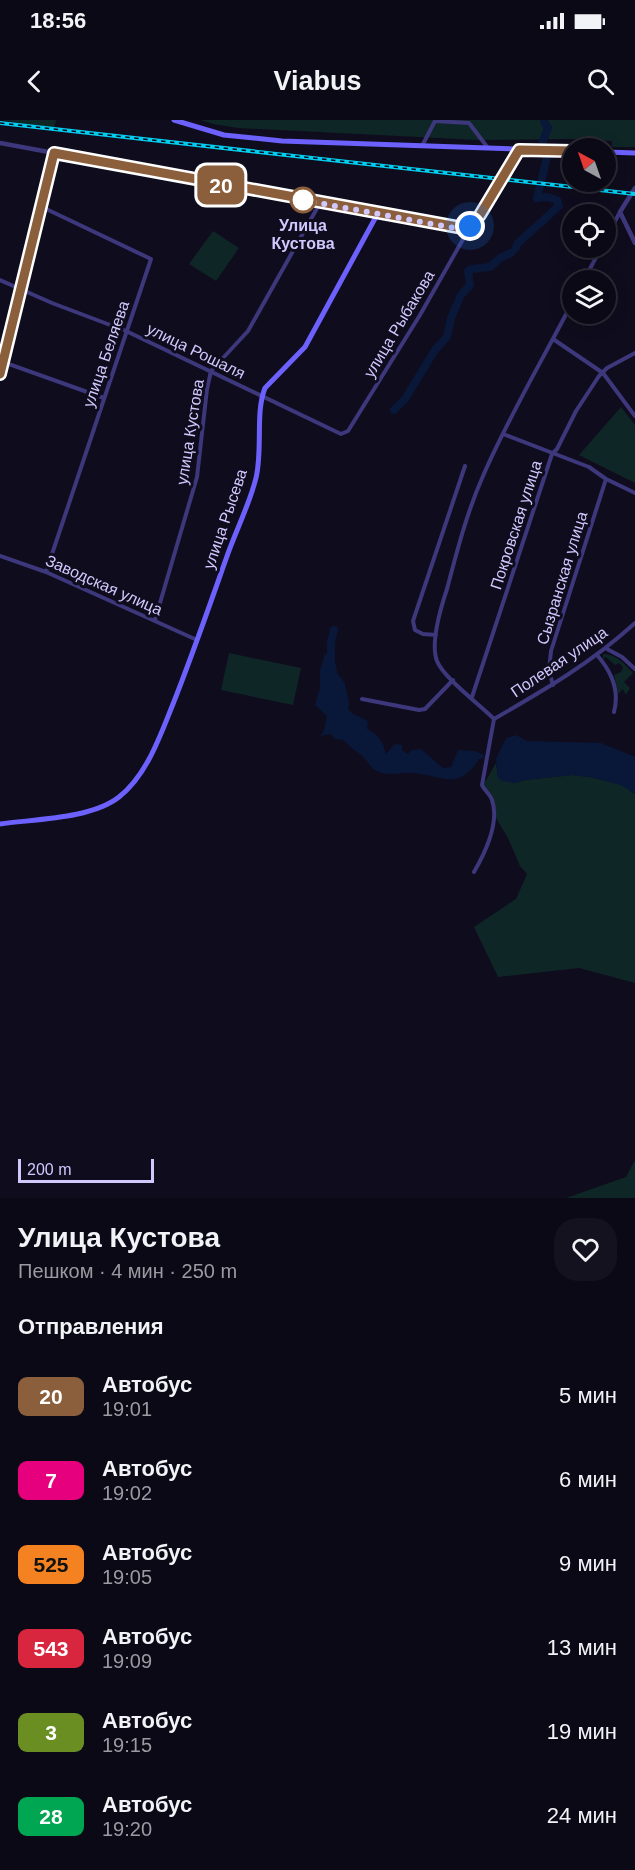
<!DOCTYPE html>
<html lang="ru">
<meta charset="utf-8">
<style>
body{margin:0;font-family:Arial,sans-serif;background:#14121f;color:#f1f3f6;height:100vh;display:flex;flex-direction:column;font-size:22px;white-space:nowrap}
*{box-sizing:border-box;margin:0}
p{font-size:20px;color:#9a9aa1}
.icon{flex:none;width:33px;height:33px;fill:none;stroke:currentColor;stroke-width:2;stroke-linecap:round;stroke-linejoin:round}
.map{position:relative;height:1078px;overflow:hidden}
.side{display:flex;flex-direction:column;background:#0b0916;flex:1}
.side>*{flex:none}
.badge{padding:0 12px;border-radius:9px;font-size:21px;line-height:39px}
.needle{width:39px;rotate:320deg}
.fabs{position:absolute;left:562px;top:18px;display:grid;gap:12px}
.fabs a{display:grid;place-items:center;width:54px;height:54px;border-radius:50%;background:#0b0916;box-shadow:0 3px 15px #0003,0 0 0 2px #2b2a35;font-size:30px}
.scale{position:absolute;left:18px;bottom:15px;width:136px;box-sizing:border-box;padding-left:6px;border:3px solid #d1c8fe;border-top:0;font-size:16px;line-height:21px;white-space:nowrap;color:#d1c8fe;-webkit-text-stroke:4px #0f0c1d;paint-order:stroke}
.you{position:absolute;width:30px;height:30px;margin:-15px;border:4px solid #fff;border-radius:50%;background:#1a73e8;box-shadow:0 0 0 9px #1a73e833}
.map>.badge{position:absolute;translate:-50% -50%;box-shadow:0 0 0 3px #fff}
h2{padding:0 18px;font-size:22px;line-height:54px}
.round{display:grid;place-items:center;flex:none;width:63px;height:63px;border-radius:24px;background:#14121f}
.head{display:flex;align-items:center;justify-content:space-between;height:102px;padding:0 18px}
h1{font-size:28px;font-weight:700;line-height:45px}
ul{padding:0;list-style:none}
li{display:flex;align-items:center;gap:18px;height:84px;padding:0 18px}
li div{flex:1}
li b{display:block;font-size:22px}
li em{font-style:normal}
li .badge{min-width:66px;font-weight:700;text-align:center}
.status{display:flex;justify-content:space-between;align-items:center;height:42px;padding:0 30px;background:#0b0916;direction:ltr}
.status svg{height:16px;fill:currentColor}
header{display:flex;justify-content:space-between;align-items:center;height:78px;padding:0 18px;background:#0b0916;font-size:27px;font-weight:700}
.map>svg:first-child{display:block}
</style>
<div class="status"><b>18:56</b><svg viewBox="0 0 49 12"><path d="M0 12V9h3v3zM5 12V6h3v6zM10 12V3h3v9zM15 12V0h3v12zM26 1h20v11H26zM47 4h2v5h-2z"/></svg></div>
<header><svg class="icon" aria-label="back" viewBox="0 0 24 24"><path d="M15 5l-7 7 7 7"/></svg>Viabus<svg class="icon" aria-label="search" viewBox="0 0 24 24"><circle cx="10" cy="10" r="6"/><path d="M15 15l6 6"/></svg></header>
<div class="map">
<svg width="635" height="1078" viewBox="0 0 635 1078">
<rect width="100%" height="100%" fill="#0f0c1d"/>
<path fill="#0f2627" d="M2 0H56L54 9Z
M201 0H635V27H612V21L570 19 478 20 238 8 213 4Z
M213 111 239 128 216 161 189 144Z
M621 287 635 305V363L579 335Z
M229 533 301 548 293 585 221 570Z
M603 534C617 534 624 544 633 553L624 562 630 568 626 575 623 569 618 574 614 555 621 552 623 547 619 543 615 545 606 537 603 539Z
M496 643 498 658 515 663 525 660 572 655 590 657 622 665 635 674V863L579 848 498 857 474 807 516 779 527 754 520 746 508 718 496 698 492 679 482 667Z
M635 1040V1078H566L626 1057Z"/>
<path fill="#091839" d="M325 533 336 544 337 553 345 563C345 572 351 579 348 589L353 594 368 601 367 609C379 615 383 621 386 634L395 624 402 625V630L408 634 412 630 421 629 443 648 451 647 458 630 474 631 484 635V638L479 639C459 671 443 656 414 653 402 652 388 657 377 651 371 649 368 642 364 638 358 631 349 628 344 620L335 619 331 614 320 616 324 611 327 596 315 585 320 568V551Z
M516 615 527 621 601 623 635 637V674L621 665 590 657 572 655 525 660 515 663 502 661 498 658 496 639 506 618Z"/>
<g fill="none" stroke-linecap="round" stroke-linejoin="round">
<path stroke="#091839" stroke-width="1.5" d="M546 15 551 10 548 7"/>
<path stroke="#091839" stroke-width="8" d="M543 21 548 7 545 4 544 0
M515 129 518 123 559 86 557 80 547 77 537 78 547 37
M394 290 405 279 435 230 447 217 451 198 461 175 470 165 468 151 471 149 490 147 500 138 511 133
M331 548V522L334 510"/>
<path stroke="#3d377b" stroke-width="4" d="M422 26 435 1 469 3 488 28
M42 87 151 139 46 452
M606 118 620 92
M0 160 52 183 126 211 341 314 348 311 420 195 470 107
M584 160 601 128
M553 219 603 253 635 296
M0 241 104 278
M503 314 589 347 606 359 635 373
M0 436 46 452 197 520
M155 500 197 357 207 269 211 251 248 211 320 83
M436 515 423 514 415 510 413 501 465 346
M607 529 622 537 635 549
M597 535C611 551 620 570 614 592
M553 565 549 551 551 531 606 359
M472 577 552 334 557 329 576 291 599 256 607 248 635 233
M362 579 419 590 425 589 453 560
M494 599C480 585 443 557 437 541 430 523 441 487 447 469 457 431 467 392 483 356 509 296 543 239 573 181
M494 599C546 569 591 543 635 503
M474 752C485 733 500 703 492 680 490 674 484 670 482 665L494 599"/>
<path stroke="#3d377b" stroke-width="4.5" d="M0 23 378 93
M635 68 620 92 635 123
M0 254 54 33"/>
<path stroke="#6c61fd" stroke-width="5" d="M174 0 224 15 282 21 573 31
M606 32 635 33
M0 704C35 699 91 699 119 677 147 655 160 616 173 584 192 536 209 487 226 439 235 412 249 386 256 358 263 329 255 293 265 268L305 227 378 93 454 108 470 106 480 95 519 29"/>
<defs>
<path id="rail" d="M0 3 635 74"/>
</defs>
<use href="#rail" stroke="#03cdef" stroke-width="4"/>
<use href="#rail" stroke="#0f0c1d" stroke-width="1.5" stroke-dasharray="4.5" stroke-linecap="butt"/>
</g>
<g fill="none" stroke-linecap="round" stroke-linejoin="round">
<defs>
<path id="line" d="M0 254 54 33 463 108 470 106 480 95 519 30 573 31"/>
</defs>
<use href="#line" stroke="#fff" stroke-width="14"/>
<use href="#line" stroke="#8b5e3c" stroke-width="9"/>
<path stroke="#d1c8fe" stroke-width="6" stroke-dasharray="0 10.8" d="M303 80 454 108 470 106"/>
</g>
<circle fill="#fff" stroke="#8b5e3c" stroke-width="3" cx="303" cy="80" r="12"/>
<g text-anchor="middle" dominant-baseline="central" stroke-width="6" stroke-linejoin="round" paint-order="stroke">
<g font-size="16" font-weight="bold" fill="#d1c8fe" stroke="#0f0c1d">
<text x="303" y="105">Улица<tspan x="303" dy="18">Кустова</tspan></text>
</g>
<g font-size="16" fill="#d1c8fe" stroke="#0f0c1d">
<text transform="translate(399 204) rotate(-59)">улица Рыбакова</text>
<text transform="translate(196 231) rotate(26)">улица Рошаля</text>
<text transform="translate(106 234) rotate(-71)">улица Беляева</text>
<text transform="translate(190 312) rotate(-81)">улица Кустова</text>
<text transform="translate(225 399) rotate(-71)">улица Рысева</text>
<text transform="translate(516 405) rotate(-72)">Покровская улица</text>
<text transform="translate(562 458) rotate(-73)">Сызранская улица</text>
<text transform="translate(104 465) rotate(24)">Заводская улица</text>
<text transform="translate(559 542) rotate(-34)">Полевая улица</text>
</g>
</g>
</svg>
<div class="fabs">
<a><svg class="needle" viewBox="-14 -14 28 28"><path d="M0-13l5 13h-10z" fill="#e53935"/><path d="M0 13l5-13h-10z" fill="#9a9aa1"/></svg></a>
<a><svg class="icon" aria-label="locate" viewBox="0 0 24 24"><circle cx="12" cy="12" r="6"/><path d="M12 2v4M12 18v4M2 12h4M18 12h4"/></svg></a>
<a><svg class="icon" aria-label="layers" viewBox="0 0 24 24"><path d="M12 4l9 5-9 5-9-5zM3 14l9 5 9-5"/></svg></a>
</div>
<div class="scale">200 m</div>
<div class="you" style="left:470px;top:106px"></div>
<b class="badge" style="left:221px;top:65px;background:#8b5e3c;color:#fff">20</b>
</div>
<section class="side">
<div class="head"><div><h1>Улица Кустова</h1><p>Пешком · 4 мин · 250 m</p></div><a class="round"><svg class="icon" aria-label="heart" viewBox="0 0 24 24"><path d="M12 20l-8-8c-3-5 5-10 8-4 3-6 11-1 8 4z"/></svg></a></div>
<h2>Отправления</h2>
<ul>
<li><span class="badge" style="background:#8b5e3c;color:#fff">20</span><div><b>Автобус</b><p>19:01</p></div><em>5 мин</em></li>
<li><span class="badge" style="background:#e6007e;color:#fff">7</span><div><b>Автобус</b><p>19:02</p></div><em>6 мин</em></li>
<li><span class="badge" style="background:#f58220;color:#111">525</span><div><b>Автобус</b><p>19:05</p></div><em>9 мин</em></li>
<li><span class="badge" style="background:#d7263d;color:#fff">543</span><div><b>Автобус</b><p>19:09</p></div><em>13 мин</em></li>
<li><span class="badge" style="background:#6b8e23;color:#fff">3</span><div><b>Автобус</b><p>19:15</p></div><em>19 мин</em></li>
<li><span class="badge" style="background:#00a651;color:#fff">28</span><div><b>Автобус</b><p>19:20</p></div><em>24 мин</em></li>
</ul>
</section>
